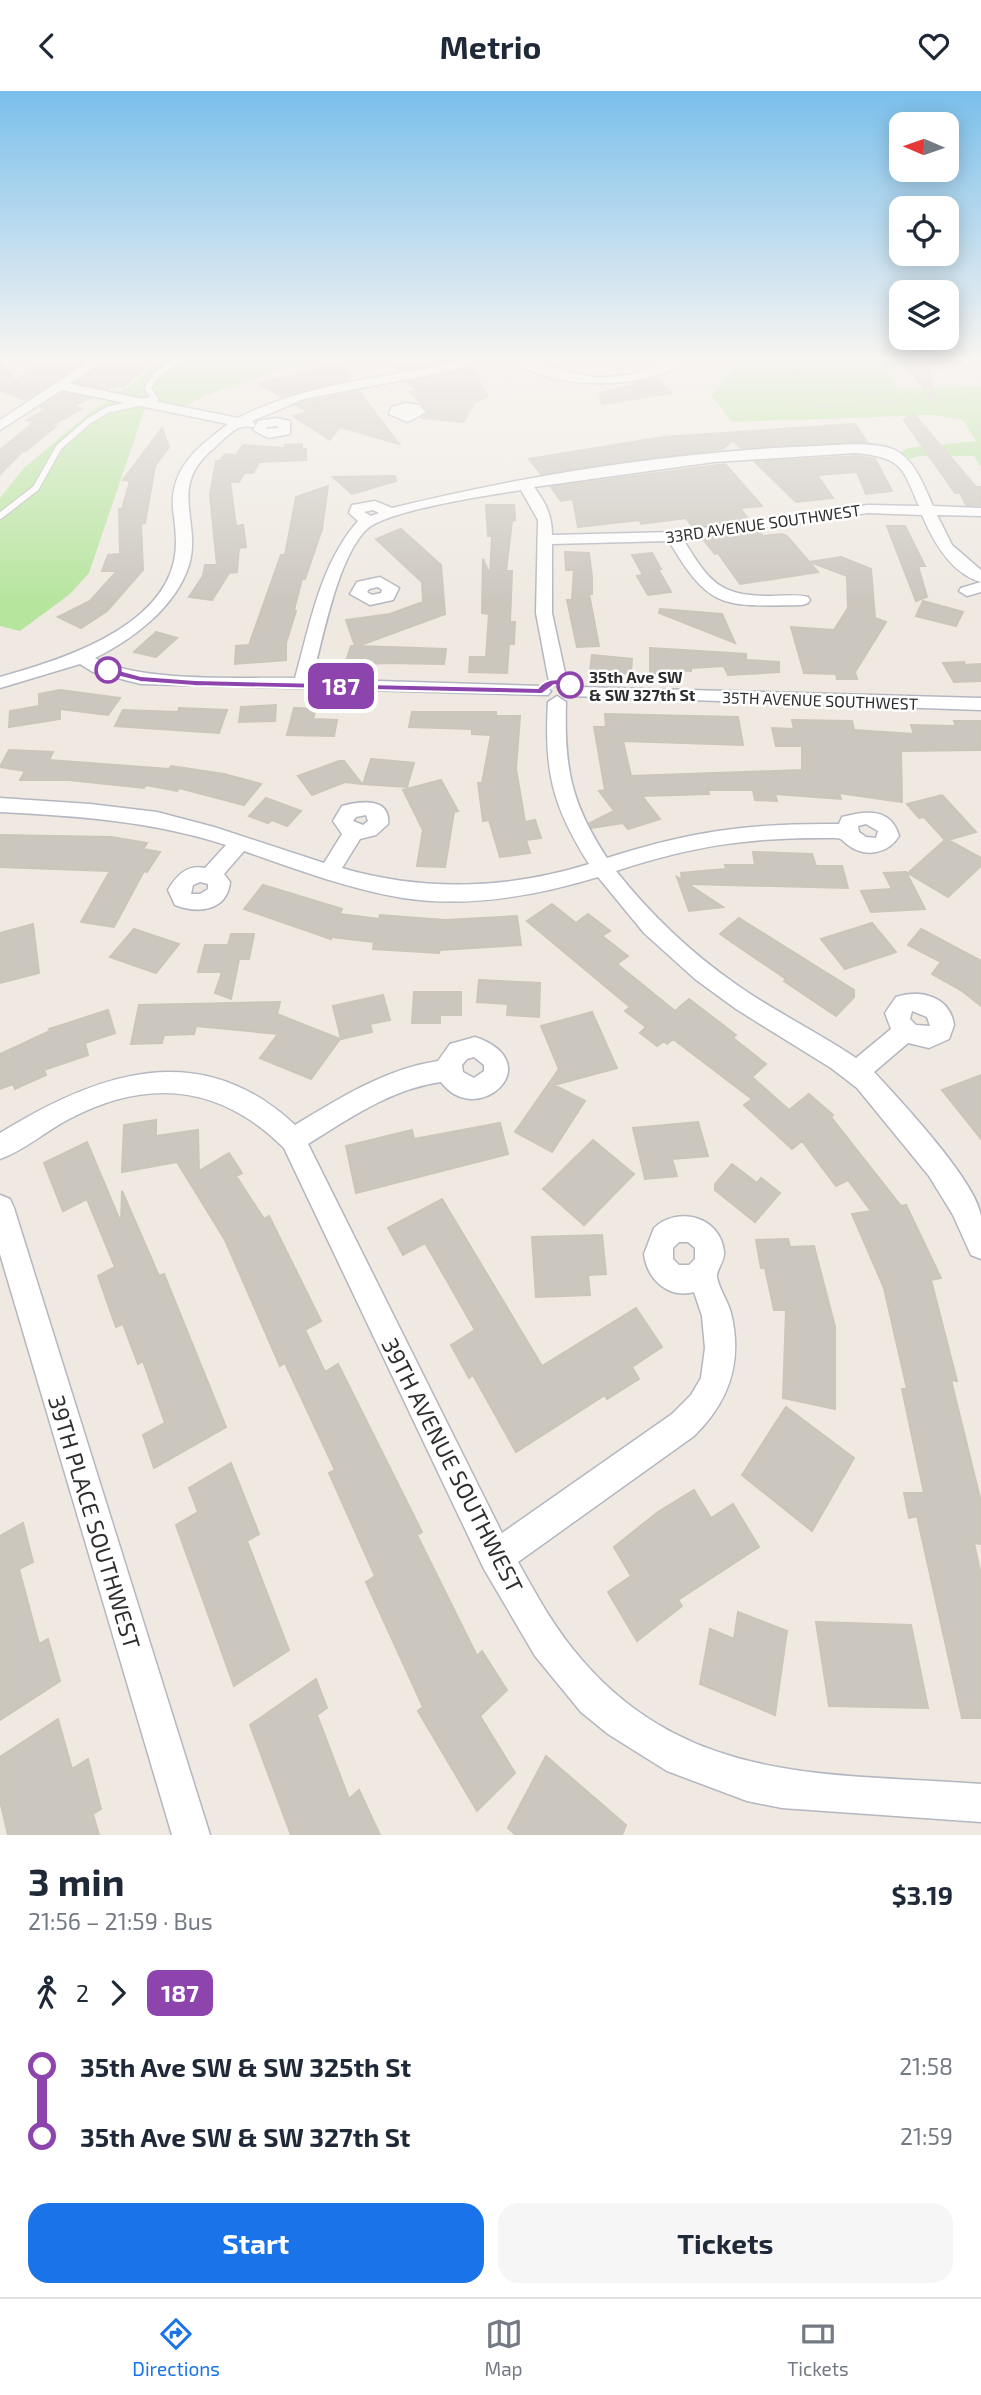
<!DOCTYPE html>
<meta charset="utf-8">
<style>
body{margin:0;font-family:"Exo 2",sans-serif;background:#f6f6f7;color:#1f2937;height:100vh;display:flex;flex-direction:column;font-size:26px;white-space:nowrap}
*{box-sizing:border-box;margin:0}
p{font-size:23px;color:#747a83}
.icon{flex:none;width:38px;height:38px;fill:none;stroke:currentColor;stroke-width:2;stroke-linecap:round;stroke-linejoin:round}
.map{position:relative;height:1744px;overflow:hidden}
.drawer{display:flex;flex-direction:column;background:#fff;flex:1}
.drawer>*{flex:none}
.badge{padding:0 14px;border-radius:10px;font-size:24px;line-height:46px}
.needle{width:46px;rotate:272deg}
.tools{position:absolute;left:889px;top:21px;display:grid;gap:14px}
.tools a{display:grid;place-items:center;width:70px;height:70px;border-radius:14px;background:#fff;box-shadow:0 4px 18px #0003;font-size:35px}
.map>.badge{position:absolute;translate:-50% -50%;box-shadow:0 0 0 4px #fff}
.legs{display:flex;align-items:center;gap:10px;height:77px;padding:0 28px;font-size:23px}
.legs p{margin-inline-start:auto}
.head{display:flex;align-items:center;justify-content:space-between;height:119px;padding:0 28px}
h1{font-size:38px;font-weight:700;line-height:52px}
.action{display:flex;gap:14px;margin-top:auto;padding:14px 28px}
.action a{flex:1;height:80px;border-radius:21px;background:#1a73e8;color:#fff;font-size:28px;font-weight:700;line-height:80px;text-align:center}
.action a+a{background:#f6f6f7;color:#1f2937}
ul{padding:0 28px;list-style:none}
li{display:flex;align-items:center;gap:24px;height:70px;font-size:26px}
li i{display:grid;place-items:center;width:10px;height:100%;margin:0 9px;background:currentColor}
li i::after{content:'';width:18px;height:18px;margin:-9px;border:5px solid;border-radius:50%;background:#fff}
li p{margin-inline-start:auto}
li:first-child i{background:linear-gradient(#0000 50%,currentColor 0)}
li:last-child i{background:linear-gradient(currentColor 50%,#0000 0)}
header{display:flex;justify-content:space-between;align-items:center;height:91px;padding:0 28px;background:#fff;font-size:32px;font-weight:700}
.dock{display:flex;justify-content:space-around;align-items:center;height:98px;border-top:2px solid #e0e1e3;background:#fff;font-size:19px;color:#747a83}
.dock a{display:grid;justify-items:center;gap:4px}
.dock .current{color:#1a73e8}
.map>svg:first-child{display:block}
</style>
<header><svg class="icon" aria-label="back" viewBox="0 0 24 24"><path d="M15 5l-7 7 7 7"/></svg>Metrio<svg class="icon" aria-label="heart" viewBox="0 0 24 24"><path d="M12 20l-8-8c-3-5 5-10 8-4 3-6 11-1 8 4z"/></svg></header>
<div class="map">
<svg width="981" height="1744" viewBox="0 0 981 1744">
<rect width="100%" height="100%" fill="#efe9e1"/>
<path fill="#b6e59e" d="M163 269H328L292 275 207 304 175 319 146 314 89 482 70 503 20 540 0 535V407L23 378 89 322 143 286Z
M740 269H963L886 279 897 298 981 295V376L974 365H918L910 368 901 361 909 357 976 350 962 328 931 324 732 331 711 305Z"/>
<path fill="#cbc7bf" stroke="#cbc5ba" stroke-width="2" d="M0 269 15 290 35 276 44 277 54 269H87L25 309 0 300Z
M106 269H153L124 296 116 294 108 298 76 292Z
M387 269H456L398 280Z
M903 269H926L936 314Z
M340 273 351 288 281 306 258 293 316 279 314 276Z
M471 276 488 305 468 315H473L463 331 422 327 428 319 410 301 417 300 408 291Z
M656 288 672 302 602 313 600 302Z
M359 300 399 353 340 336 330 349 293 325 307 321 296 314 305 311Z
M63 302 90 307 74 315 82 318 53 334 27 329 47 318 41 316Z
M913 322 976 396H981V414H966L960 402H955L904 329Z
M34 331 56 335 26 360H23L0 383V359Z
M855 333 867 351 741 357 733 349 723 358 541 383 529 368 663 346Z
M162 337 169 356 155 375 145 432 141 433 143 479 107 520 81 537 58 526 90 510 117 480H102L108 464 120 463 119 418H122L130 390 123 389Z
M302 353V358H306V369L259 371 253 382H244L239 391H230L236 435 243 434 246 456 239 457 237 481 229 482 212 509 189 506 203 485 205 474H217L210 404 216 370H220L225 363 236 364 243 354 285 357V354Z
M856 365 875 368 892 400 866 403 857 381 817 384 833 407 796 411 755 371Z
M725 373 762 415 740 417 748 428 693 436 686 427 641 433 640 429 578 436 573 408 561 410 551 396Z
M395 385 396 390 352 403 333 386Z
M328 395 322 438 305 488H302L294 519 296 520 286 552V569L235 573 236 555 249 554 281 464H285L296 406Z
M486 414H514L515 429 512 430 506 480H512L510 531H515L514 553H509L507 582 469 581 470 566H486L489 523 482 522 483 468 490 484 492 445H488Z
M887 435H905L925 475H918L927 506 916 510Z
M401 438 441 474 445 523 358 555 446 558 444 573 389 572 367 573 366 577 344 576 351 555H355L346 529 390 523 423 511 422 491 376 448Z
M759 440 763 445 782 443 787 445 818 481 740 493 718 462 715 463 703 448Z
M565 461 589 462 592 486V503H589L599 555 577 556 567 509H572L574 479H566Z
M652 462 661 478H658L671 501 648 504 637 485 643 484 632 464Z
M841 466 871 478 875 527 886 531 855 581 857 588H837L836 583 804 582 791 536 834 539 848 517 847 485 810 471Z
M923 510 963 521 956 535 916 525Z
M660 518 722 523 735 552 659 522Z
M156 541 177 547 156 566 134 561Z
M650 557 746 563V569L779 571V581L728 584 724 575 691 577V580L669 579V584L650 583Z
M592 564 632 568 631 583 590 580Z
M964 571 965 574 981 573V590L954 591 943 572Z
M60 599 120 607 108 624 60 618V628L9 636 10 620 39 615V603Z
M276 614 275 630 239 631 241 616Z
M179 617 227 619 219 642 115 635 123 619 178 621Z
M294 617 316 618 313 628 337 629 334 645 287 644Z
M412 621H496V625H520L516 678 525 731 535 729 541 747 526 749 530 762 500 766 489 729 483 730 478 692H482L491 644 472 643V638L409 636Z
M605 623 738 626 743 654 623 650 631 685 802 679V655H776L772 637 794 638 792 629 852 630 854 639 914 643 911 634 956 635 954 630H981V659L901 660 902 711 839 702 841 708 775 703 777 710 755 709 753 699H708L709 703 642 705 660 728 628 738 623 732 592 737 590 732 614 720 599 700 605 699 594 636H606Z
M9 659 53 661 49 669 169 678 171 675 224 683 261 693 244 714 179 697 177 700 146 694 144 697 69 689H20L25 680 0 676Z
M371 668 414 672 407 696 363 693Z
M339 670H344L362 693 345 691 312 704 298 685Z
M441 689 458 720 454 721 445 776 417 775 423 739 403 699Z
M942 704 976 741 948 749 981 767V775L948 806 908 782 945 749 924 726 919 727 907 713Z
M266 707 301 720 287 735 272 729 268 732 249 725Z
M0 744 111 746 147 752 143 758 160 761 147 781 144 780 114 836 81 831 110 780 0 776Z
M753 761 812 763 816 775H842L848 797 688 793 723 816 689 820 677 786 682 789 681 782 726 778 725 774H755Z
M906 781 925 818 871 821 861 800 892 798 884 782Z
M263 794 342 818 340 823 379 828 380 824 445 829 517 825 521 854 440 859 439 862 373 858 374 851 331 846V848L244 818Z
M552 813 576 832 588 823 610 840 602 845 628 865 617 873 675 920 689 908 736 944 733 947 766 973 752 986 789 1019 809 1003 833 1024 831 1026 901 1115 906 1114 941 1187 931 1189 957 1290 951 1289 981 1411V1453L974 1452 981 1484V1627H962L917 1425 909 1427 904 1402H924L902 1298H907L884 1197 852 1123 871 1120 848 1089 836 1095 802 1050 792 1058 744 1014 752 1008 673 948 667 953 664 950 657 955 640 942 646 936 625 920 630 916 527 830Z
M739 827 854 899V906L836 925 784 890 786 888 720 843Z
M872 832 896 861 845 878 821 848Z
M33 833 39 882 0 892V842Z
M134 838 179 853 156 882 110 866Z
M921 838 981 870V915L962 900 932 883 941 871 908 854Z
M231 843H254L249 868H239L231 908 215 902 222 881H198L205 854H228Z
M479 889 540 892 539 926 507 924 508 913 477 911Z
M414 901H461V924H440V932H412Z
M383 904 390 929 370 933 372 941 341 948 333 915Z
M280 911 277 923 340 948 311 988 260 967 278 943 196 935 194 943 164 944 162 952 131 953 139 914Z
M108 919 115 942 85 952 88 964 44 979 46 984 15 998 13 993 0 998V963L50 940 49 938Z
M592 921 617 977 554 994 585 1010 552 1061 515 1041 559 978 541 935Z
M981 984V1048L942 999Z
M156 1029V1045L198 1039 199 1080 229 1062 242 1082 236 1085 264 1128 269 1125 321 1230 305 1239 325 1281 338 1273 422 1441 417 1444 477 1565 482 1560 507 1599 480 1625 515 1682 477 1720 418 1620 423 1616 366 1491 375 1485 329 1382 335 1379 285 1272 280 1275 225 1149 177 1071 122 1081 124 1034Z
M698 1031 708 1065 672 1068 677 1085 645 1088 633 1037Z
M500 1032 508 1063 356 1102 346 1055 412 1039 414 1048Z
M593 1049 634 1083 584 1134 543 1098Z
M87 1051 121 1132 122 1100 159 1185 164 1183 226 1336 154 1377 143 1344 165 1332 143 1270 138 1273 123 1233 116 1236 98 1185 115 1176 87 1108 63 1120 44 1072Z
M732 1073 757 1092 761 1087 780 1102 755 1131 715 1099V1093Z
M442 1108 542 1275 636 1217 662 1256 632 1276 639 1288 607 1308 605 1304 516 1361 473 1284 469 1287 451 1254 475 1239 446 1188 425 1152 403 1164 388 1137Z
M602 1144 606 1183 588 1184 590 1204 536 1206 532 1146Z
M788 1148 790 1156 814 1155 835 1236V1318L783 1307 786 1219H774L765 1177H761L756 1149Z
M786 1316 854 1367 812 1440 742 1384Z
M231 1372 259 1443 247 1450 289 1559 234 1595 176 1434 198 1421 189 1397Z
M694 1399 711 1427 733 1413 759 1456 678 1509 682 1515 637 1550 608 1501 631 1485 614 1456 658 1421Z
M23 1432 33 1471 19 1478 39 1553 48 1548 60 1590 0 1629V1445Z
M738 1521 787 1540 775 1624 700 1593 710 1538 734 1548Z
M816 1531 911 1534 928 1617 829 1615Z
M316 1588 327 1617 317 1624 349 1708 359 1699 380 1744H291L250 1634Z
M58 1628 72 1678 88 1668 101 1718 93 1723 99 1744H8L0 1710V1666Z
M546 1665 626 1734 622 1744H516L508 1737Z"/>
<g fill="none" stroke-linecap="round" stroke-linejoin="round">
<defs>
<path id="lane" d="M0 425 36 397 59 356 89 330 107 319 155 308 148 297C154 283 166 277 178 269"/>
<path id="street" d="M91 269H104L70 293 238 327C310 290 390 287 467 269H486L445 281 304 308 252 330 255 333 254 336C250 336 247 335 243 336 234 336 220 352 213 358 167 396 202 430 189 474 176 516 132 549 95 567 138 592 243 586 295 587 310 534 320 473 358 430L349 422 352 414 375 410 392 417C526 384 677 360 816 355 838 354 875 350 895 359 915 369 925 397 933 415L981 417V425L937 424 952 454 981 479V491C951 483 933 450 922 424L868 422 683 448C708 489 718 505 769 505 782 505 795 503 808 506L810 509 808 512 802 514C724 515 710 520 669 450L552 453V522L567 591 558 596 549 591 536 522 538 429 521 399C490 404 388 419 367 438 337 467 323 548 312 588L542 595 551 600 548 604 141 593 93 581 80 573 0 597V586C58 570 159 539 174 470 178 452 175 435 173 417 170 377 199 355 228 333L62 299 0 339V329ZM856 362C901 367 902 374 919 415L868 414 674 441 552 444C552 425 546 412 534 396L714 371ZM373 419 379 422 371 425 364 421Z
M512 269C539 267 570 286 601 286 614 286 627 285 639 281 655 277 668 268 685 269 650 301 548 299 512 269Z
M957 269H975L969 273Z
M406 312 419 314 426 321 408 331 389 323 392 316Z
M277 327 290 330V343L268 347 253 339 258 330ZM277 335 279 337 266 338 267 336Z
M380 486 399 497 393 509 370 514 350 503 357 491ZM378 496 382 499 381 502 372 504 367 501 369 498Z
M981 491V501L967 505 959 500 961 497Z
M576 596 981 607V619L570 605 567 601Z
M557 605 566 611C564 677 571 712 607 767 691 740 750 732 839 733L842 726C865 720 891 716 899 745 888 763 865 767 848 754 842 750 843 747 835 747 751 746 695 754 616 780 651 824 691 862 737 894 775 921 818 941 856 967L891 938 885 922 896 906C920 898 950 905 954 934L949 948 929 957 908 952 874 981C900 1009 976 1090 981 1125 981 1138 981 1154 981 1168L971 1164 953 1124 929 1085 857 997 831 977 736 918 695 888 644 842 598 786C535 805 468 817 403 807 348 798 296 778 244 760L224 783 230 791C227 820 198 823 175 814L168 799C176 785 187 773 205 777L226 754C152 730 77 725 0 721V707L90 713 157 721 214 736 324 772 342 743 333 730 342 715C360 710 391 706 388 733L376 744 360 748 342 777C423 801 509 798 589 773 552 715 544 679 548 611ZM366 724 368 730 363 734 353 730 356 726ZM866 733 878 740 876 747 866 746 859 741 858 735ZM200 791 208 793V798L200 803H191L193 794ZM912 920 927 926 930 935 916 934 910 928Z
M475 946C551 972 477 1039 441 991 391 998 350 1027 308 1053L502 1442 672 1323 691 1304 701 1287 705 1257 702 1225 694 1201C668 1208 647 1188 644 1163L654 1137C678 1114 721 1126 724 1161 725 1170 716 1179 717 1186 719 1198 728 1210 731 1222 743 1271 729 1311 694 1345L518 1471C537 1505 556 1540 582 1569 690 1694 831 1682 981 1693V1731L782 1717 747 1710 667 1680 608 1643 581 1621 535 1565 484 1478 284 1057C221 994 148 986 69 1028 46 1040 25 1059 0 1068V1042C97 982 200 945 295 1034 340 1007 385 978 438 970L450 953ZM474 966 484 974V980L474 987 463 981 462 974 467 968ZM679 1151H688L695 1157V1168L689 1174H679L673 1168V1157Z
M0 1104 10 1108 14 1117 210 1744H172L0 1163Z"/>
</defs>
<use href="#lane" stroke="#b4b7c1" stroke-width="8"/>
<use href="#street" stroke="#b4b7c1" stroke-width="3"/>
<path stroke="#c9c9c9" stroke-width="2" stroke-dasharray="2.5 2" stroke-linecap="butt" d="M758 269 791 273 948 270
M791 273 798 287 778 304C817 327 874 311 916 308 938 307 959 308 981 308
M796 290 904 308
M981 334 976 338 981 345
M914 363 981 354"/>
<use href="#lane" stroke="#fff" stroke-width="6"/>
<use href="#street" fill="#fff" fill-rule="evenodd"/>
</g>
<linearGradient id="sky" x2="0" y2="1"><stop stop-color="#7abfeb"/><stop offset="0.52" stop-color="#f8f5f2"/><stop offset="1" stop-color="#f8f5f2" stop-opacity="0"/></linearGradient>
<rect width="981" height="513" fill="url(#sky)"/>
<path fill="#8e44ad" stroke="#fff" stroke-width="2" d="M108 576 141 585 195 589 538 597C547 585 565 587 576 594L570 597 554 594 542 603 195 595 141 591 104 582V577Z"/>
<g fill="#fff" stroke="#8e44ad" stroke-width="3.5">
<circle cx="108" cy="579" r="12"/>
<circle cx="570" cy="594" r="12"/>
</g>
<g text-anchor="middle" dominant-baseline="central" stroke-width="5" stroke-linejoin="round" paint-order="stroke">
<g font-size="16" fill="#2e2e2e" stroke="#fff">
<text transform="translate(763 432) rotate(-8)">33RD AVENUE SOUTHWEST</text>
<text transform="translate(820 609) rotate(2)">35TH AVENUE SOUTHWEST</text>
</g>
<g font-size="16" font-weight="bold" fill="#2e2e2e" stroke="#fff" text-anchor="start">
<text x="589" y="585">35th Ave SW<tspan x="589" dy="18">&amp; SW 327th St</tspan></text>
</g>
<g font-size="23" fill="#2e2e2e" stroke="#fff">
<text transform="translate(453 1374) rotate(63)">39TH AVENUE SOUTHWEST</text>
<text transform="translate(95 1431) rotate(73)">39TH PLACE SOUTHWEST</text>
</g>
</g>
</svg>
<div class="tools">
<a><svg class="needle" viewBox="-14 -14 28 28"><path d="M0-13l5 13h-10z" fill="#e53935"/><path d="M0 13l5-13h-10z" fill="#747a83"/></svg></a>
<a><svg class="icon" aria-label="locate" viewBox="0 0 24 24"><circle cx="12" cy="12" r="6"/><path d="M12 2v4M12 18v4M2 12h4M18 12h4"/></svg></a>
<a><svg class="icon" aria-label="layers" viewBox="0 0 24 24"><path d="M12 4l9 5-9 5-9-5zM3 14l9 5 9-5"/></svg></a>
</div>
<b class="badge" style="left:341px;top:595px;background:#8e44ad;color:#fff">187</b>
</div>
<section class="drawer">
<div class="head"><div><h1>3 min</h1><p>21:56 – 21:59 · Bus</p></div><b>$3.19</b></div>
<div class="legs"><svg class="icon" aria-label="walk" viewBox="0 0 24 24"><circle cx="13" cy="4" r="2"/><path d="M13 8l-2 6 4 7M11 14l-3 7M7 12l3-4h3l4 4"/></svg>2<svg class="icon" aria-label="forward" viewBox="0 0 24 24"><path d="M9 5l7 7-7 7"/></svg><b class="badge" style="background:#8e44ad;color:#fff">187</b></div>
<ul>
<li><i style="color:#8e44ad"></i><b>35th Ave SW &amp; SW 325th St</b><p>21:58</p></li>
<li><i style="color:#8e44ad"></i><b>35th Ave SW &amp; SW 327th St</b><p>21:59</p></li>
</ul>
<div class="action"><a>Start</a><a>Tickets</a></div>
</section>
<nav class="dock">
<a class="current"><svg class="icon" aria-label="directions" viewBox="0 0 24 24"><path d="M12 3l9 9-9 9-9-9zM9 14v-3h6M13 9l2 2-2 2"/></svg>Directions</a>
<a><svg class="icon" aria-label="map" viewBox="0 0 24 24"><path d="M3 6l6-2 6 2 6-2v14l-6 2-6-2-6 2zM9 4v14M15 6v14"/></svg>Map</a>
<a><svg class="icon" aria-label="tickets" viewBox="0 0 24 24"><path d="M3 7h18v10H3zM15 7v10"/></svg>Tickets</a>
</nav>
